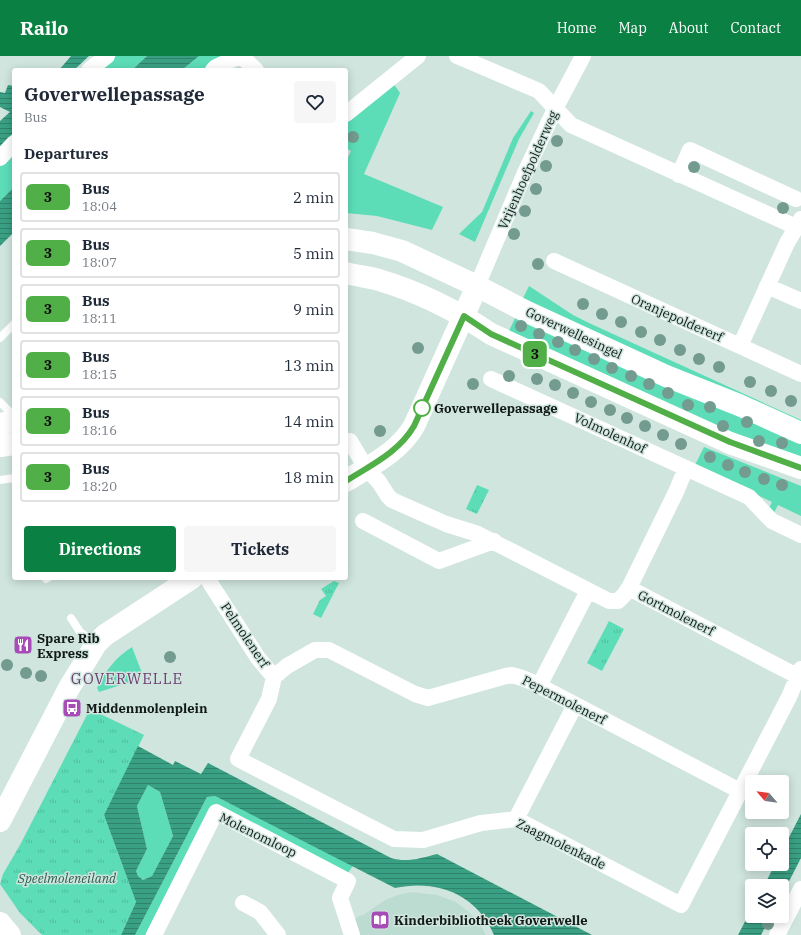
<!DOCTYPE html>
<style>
body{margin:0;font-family:"IBM Plex Serif",serif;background:#f6f6f7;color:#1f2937;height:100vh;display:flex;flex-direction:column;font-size:15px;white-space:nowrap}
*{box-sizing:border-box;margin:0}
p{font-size:13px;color:#747a83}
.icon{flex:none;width:22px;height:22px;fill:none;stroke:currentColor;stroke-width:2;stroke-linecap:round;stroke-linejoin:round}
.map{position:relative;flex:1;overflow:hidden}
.panel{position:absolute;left:12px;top:12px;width:336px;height:512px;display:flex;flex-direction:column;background:#fff;border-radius:4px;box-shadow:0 2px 10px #0003}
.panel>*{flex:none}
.badge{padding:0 8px;border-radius:6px;font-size:14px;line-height:26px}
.needle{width:26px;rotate:298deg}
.fabs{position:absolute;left:745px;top:719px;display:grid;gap:8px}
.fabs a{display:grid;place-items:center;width:44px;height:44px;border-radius:4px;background:#fff;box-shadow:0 2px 10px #0003;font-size:20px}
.map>.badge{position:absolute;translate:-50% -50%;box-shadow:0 0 0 2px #fff}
h2{padding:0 12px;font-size:15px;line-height:36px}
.round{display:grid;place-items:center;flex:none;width:42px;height:42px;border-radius:4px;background:#f6f6f7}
.head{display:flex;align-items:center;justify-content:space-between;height:68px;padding:0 12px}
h1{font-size:19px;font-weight:700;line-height:30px}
.button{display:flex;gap:8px;margin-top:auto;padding:8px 12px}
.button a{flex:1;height:46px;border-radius:4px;background:#0b8043;color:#fff;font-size:16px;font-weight:700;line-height:46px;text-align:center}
.button a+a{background:#f6f6f7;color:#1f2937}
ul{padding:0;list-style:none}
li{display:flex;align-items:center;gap:12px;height:50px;margin:0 8px 6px;padding:0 4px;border:2px solid #e0e1e3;border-radius:4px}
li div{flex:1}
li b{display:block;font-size:15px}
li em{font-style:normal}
li .badge{min-width:44px;font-weight:700;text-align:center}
header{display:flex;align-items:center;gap:24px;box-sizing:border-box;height:56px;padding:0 20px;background:#0b8043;color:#fff}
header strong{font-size:19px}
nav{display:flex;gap:22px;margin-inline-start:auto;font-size:14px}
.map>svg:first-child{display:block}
</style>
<header>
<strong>Railo</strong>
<nav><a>Home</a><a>Map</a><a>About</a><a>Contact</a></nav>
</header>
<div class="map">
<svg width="801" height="879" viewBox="0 0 801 879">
<defs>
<pattern id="park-tufts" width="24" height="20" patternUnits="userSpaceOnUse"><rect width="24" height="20" fill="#5cddb8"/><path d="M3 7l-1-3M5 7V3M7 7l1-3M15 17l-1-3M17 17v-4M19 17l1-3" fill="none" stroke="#4fbd9d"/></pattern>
<pattern id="water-rules" width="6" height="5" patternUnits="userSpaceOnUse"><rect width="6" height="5" fill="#3aa084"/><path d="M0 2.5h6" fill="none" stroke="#2f826b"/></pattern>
</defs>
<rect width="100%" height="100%" fill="#cfe5dd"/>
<path fill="#bddcd1" d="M411 836 437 839 456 846 471 858 480 868 486 879H359L355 863 361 859 362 860 385 844 398 839Z"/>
<path fill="#5cddb8" d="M116 0H147L132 14H99Z
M199 0H222L202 14H182Z
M393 27 400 37 364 118 443 151 432 174 377 160 346 157V106L351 95 346 92V65Z
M531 55 534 57 519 83 475 186 459 178 482 156 513 82Z
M14 93V131L0 145V108Z
M529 230 573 259 589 267 801 364V372L522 244Z
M516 260 801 382V405L766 393 507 279Z
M704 391 801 430V460L778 449 773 459 768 454 772 446 695 409Z
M132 591 142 617 140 623 99 636 97 632C106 614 115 602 132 591Z
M148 729 160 736 173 780 152 820 143 824 138 820 136 815 147 793 137 750Z
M215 740 353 810 347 818 212 750 145 879H135L207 741Z"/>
<path fill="url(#park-tufts)" d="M477 429 489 434 477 458 466 453Z
M334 525 339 527 321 562 313 558 320 544 326 540 321 533Z
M609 565 624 573 602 615 587 607Z
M90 653 144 679 104 759 136 846 121 879H42L20 857 0 828 3 818 20 789Z"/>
<path fill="url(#water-rules)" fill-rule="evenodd" d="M71 0H89L74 14H59Z
M147 0H199L182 14H132Z
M8 29 14 30V76L0 92V65L10 56 0 51V36L5 37Z
M14 131V176L0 190V145Z
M138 690 173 709 175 705 201 718 208 707 391 802C407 807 421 802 437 798L592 879H494C477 838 436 823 395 832L215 740 207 741 135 879H121L136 846 104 759ZM148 729 160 736 173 780 152 820 143 824 138 820 136 815 147 793 137 750Z
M801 758V802L782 839V830H764L775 808H782V795Z
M752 852V860H771L761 879H738Z"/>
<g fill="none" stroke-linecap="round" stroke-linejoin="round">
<path stroke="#fff" stroke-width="8" d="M0 282 14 268
M0 346 14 360
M0 424 14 422
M46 523 48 522
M71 562 80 576 95 587"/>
<path stroke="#fff" stroke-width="16" d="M241 0 256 14
M457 0 539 35 571 69 796 171
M89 14 107 0
M213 14 216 11 240 0
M346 58 418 0
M0 102 14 87
M679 119 690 94 796 143
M554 205 801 318
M477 230 524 119 555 53 583 0
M767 230 801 245
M740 290 787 187 801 163
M491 323 749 441 772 465 801 479
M350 385 366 412 379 426 388 440 392 444 446 468 478 478 609 545H618L624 539 629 532 797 620
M363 465 439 505 494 485
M207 522 258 602 274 621 269 643 238 703 394 783 423 784 481 767 516 763 681 849 789 641 801 613
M629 532 676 436 686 412
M274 621 287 610 315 594H329L415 638 428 642 506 620 512 619 522 622 532 626 740 735
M539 630 588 535
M516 763 575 649
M243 847 260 856 278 879
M154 879 216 756 348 825 340 842 352 879
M777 879 801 833"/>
<path stroke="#fff" stroke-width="22" d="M346 183 373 187 402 195 477 230 525 255 666 320 739 349 801 377
M346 217C357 220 369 221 379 224 419 236 457 255 491 278L730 387 801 412
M0 368 14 365
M0 390 14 388
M346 425C371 409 399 396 414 370L477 230
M0 765 69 632 96 588 105 579 192 522
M0 867 10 879"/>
</g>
<g fill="#749b8f">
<circle cx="353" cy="81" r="6"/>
<circle cx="557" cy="85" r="6"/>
<circle cx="546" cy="110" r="6"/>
<circle cx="694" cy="111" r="6"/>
<circle cx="536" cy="133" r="6"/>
<circle cx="783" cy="152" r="6"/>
<circle cx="525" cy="155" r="6"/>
<circle cx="514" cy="178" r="6"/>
<circle cx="538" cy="208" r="6"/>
<circle cx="583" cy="248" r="6"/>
<circle cx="602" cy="258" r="6"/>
<circle cx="621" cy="266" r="6"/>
<circle cx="521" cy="270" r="6"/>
<circle cx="641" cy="276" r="6"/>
<circle cx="539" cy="278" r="6"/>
<circle cx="660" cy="284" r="6"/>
<circle cx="558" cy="286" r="6"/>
<circle cx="418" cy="292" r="6"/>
<circle cx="575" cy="294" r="6"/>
<circle cx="680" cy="294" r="6"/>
<circle cx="594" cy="303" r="6"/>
<circle cx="699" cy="303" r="6"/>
<circle cx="719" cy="311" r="6"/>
<circle cx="612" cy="312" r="6"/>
<circle cx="509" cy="320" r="6"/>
<circle cx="631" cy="320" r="6"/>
<circle cx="537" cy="323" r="6"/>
<circle cx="750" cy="326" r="6"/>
<circle cx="473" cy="328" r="6"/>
<circle cx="649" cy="328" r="6"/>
<circle cx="555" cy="329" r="6"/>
<circle cx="771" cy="335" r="6"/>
<circle cx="573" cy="337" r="6"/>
<circle cx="668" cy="337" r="6"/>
<circle cx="791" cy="345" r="6"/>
<circle cx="591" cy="346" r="6"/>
<circle cx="688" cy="349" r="6"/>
<circle cx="710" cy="351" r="6"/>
<circle cx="610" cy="354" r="6"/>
<circle cx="627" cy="362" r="6"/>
<circle cx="747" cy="366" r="6"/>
<circle cx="645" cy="370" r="6"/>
<circle cx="723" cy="370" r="6"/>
<circle cx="380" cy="375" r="6"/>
<circle cx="663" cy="379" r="6"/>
<circle cx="759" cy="385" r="6"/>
<circle cx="782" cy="387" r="6"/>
<circle cx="681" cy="388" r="6"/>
<circle cx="710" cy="401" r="6"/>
<circle cx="728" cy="409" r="6"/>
<circle cx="745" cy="416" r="6"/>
<circle cx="764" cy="423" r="6"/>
<circle cx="782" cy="429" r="6"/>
<circle cx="170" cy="601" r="6"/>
<circle cx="7" cy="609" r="6"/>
<circle cx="26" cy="617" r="6"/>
<circle cx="41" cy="620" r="6"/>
<circle cx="768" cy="868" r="6"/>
</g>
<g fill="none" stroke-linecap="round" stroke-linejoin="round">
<defs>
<path id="line" d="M346 425C371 409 399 396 414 370L464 260 491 278 730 386 801 412"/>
</defs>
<use href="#line" stroke="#fff" stroke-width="9"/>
<use href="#line" stroke="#50af46" stroke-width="6"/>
</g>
<defs>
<symbol id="restaurant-square" viewBox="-11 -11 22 22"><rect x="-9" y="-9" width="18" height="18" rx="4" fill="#a74cb7" stroke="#cfe5dd"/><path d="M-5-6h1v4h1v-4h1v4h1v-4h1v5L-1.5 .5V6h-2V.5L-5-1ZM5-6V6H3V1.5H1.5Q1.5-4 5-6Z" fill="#fff"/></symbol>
<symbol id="bus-square" viewBox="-11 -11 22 22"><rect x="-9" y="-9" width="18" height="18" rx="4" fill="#a74cb7" stroke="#cfe5dd"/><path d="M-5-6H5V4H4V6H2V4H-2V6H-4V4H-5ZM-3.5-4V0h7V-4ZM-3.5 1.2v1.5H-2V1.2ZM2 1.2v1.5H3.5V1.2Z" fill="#fff"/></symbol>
<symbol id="library-square" viewBox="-11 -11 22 22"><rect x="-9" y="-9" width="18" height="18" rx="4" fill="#a74cb7" stroke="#cfe5dd"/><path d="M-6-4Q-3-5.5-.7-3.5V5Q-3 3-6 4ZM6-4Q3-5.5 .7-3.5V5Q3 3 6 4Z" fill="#fff"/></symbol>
</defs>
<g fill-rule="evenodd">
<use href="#restaurant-square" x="12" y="578" width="22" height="22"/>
<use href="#bus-square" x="61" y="641" width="22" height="22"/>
<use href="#library-square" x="369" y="853" width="22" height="22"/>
</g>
<circle fill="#fff" stroke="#50af46" stroke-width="2" cx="422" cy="352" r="8"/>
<g text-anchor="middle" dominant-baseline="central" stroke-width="3" stroke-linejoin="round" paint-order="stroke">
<g font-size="13" fill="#121a18" stroke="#cfe5dd">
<text transform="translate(528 114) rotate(-66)">Vrijenhoefpolderweg</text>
<text transform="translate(677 262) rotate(24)">Oranjepoldererf</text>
<text transform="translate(574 277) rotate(25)">Goverwellesingel</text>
<text transform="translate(610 377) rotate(25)">Volmolenhof</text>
<text transform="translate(676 557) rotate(27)">Gortmolenerf</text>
<text transform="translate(245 579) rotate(56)">Pelmolenerf</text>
<text transform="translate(564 644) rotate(27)">Pepermolenerf</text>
<text transform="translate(258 779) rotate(26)">Molenomloop</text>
<text transform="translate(561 788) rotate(26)">Zaagmolenkade</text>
</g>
<g font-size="13" font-weight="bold" fill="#121a18" stroke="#cfe5dd" text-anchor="start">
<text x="434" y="352">Goverwellepassage</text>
</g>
<g font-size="13" font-weight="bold" fill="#121a18" stroke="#cfe5dd" text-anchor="start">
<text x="37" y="582">Spare Rib<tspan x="37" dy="15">Express</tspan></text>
<text x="86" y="652">Middenmolenplein</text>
<text x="394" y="864">Kinderbibliotheek Goverwelle</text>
</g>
<g font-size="13" font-style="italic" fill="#295f4f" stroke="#cfe5dd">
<text x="67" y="822">Speelmoleneiland</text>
</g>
<g font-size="15" letter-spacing="1" fill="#6d4075" stroke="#cfe5dd">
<text x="127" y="622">GOVERWELLE</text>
</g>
</g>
</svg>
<div class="fabs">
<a><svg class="needle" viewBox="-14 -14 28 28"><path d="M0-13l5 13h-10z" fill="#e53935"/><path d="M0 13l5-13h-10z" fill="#747a83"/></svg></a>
<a><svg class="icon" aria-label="locate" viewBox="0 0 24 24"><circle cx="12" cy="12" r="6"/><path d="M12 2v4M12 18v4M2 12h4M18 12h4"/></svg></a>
<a><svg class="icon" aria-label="layers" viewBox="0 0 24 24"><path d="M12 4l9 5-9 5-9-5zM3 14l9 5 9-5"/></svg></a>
</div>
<b class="badge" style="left:535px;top:298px;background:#50af46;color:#111">3</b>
<section class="panel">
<div class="head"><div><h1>Goverwellepassage</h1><p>Bus</p></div><a class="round"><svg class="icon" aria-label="heart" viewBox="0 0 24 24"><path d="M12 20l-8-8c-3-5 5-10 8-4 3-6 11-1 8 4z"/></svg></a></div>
<h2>Departures</h2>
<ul>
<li><span class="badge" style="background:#50af46;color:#111">3</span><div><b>Bus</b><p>18:04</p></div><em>2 min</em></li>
<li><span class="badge" style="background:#50af46;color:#111">3</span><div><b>Bus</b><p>18:07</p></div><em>5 min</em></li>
<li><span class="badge" style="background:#50af46;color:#111">3</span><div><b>Bus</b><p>18:11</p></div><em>9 min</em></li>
<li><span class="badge" style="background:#50af46;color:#111">3</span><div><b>Bus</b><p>18:15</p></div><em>13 min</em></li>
<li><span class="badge" style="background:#50af46;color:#111">3</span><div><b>Bus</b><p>18:16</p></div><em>14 min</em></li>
<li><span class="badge" style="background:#50af46;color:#111">3</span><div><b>Bus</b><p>18:20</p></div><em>18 min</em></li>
</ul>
<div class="button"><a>Directions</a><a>Tickets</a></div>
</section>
</div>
